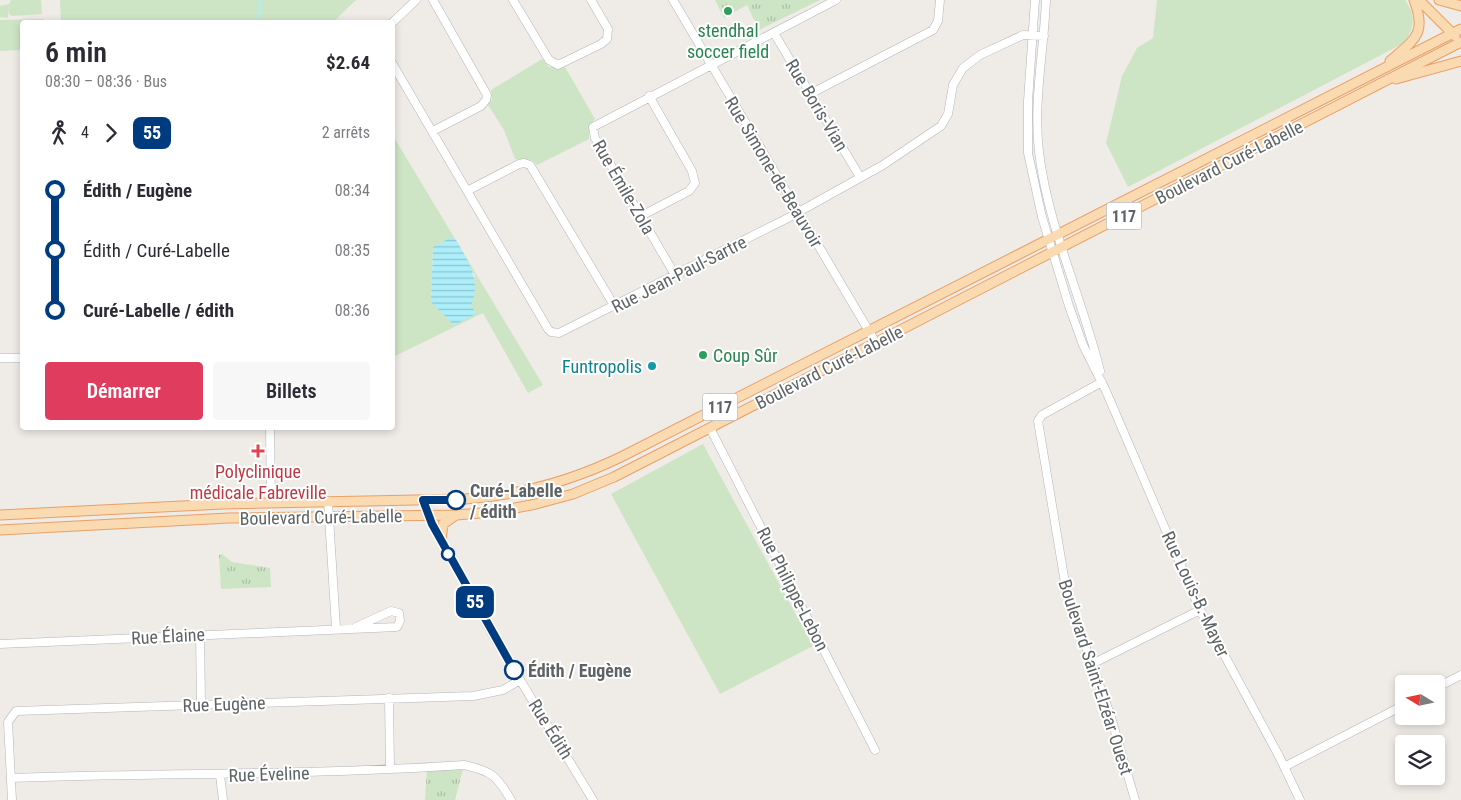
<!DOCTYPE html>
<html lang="fr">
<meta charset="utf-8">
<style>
body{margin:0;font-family:"Roboto Condensed",sans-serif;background:#f7f7f7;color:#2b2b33;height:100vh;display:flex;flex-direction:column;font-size:19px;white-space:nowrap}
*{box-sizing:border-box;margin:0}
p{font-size:16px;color:#7c7c81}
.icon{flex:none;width:28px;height:28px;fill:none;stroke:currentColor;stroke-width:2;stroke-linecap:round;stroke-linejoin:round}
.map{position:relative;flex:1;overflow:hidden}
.panel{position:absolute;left:20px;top:20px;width:375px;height:410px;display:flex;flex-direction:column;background:#fff;border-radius:5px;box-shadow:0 2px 8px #0003}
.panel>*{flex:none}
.badge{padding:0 10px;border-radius:8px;font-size:18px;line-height:32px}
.needle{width:32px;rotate:280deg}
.fabs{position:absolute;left:1395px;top:675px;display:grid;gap:10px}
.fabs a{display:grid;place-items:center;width:50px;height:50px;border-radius:5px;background:#fff;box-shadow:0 2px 8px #0003;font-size:25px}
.map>.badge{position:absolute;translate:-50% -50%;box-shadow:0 0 0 2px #fff}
.legs{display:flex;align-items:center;gap:8px;height:55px;padding:0 25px;font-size:16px}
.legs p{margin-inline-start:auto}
.headline{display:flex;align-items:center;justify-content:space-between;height:85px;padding:0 25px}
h1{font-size:28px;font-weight:600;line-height:38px}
.button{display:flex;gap:10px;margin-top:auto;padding:10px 25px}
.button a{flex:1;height:58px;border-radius:5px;background:#e03d5e;color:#fff;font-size:20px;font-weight:600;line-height:58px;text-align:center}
.button a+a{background:#f7f7f7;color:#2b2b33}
ul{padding:0 25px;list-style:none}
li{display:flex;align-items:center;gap:18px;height:60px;font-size:19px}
li i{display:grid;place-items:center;width:8px;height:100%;margin:0 6px;background:currentColor}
li i::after{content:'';width:12px;height:12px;margin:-6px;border:4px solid;border-radius:50%;background:#fff}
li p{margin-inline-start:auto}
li:first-child i{background:linear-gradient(#0000 50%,currentColor 0)}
li:last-child i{background:linear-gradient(currentColor 50%,#0000 0)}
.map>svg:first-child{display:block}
</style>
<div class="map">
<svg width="1461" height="800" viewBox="0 0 1461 800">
<defs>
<pattern id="park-tufts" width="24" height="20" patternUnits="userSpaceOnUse" patternTransform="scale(1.25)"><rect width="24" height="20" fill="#cee5c5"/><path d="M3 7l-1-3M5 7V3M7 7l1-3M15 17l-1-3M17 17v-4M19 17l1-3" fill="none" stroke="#aabda4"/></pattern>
<pattern id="water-rules" width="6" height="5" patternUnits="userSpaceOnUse" patternTransform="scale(1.25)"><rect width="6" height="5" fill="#aceefa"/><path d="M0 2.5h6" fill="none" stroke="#8fc4ce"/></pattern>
</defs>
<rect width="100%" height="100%" fill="#efebe7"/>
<path fill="#cee5c5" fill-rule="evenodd" d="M11 0H41L42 14 12 16 9 14V5L8 18 0 17V6L9 4Z
M60 0H356L333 22H61Z
M1157 0H1405C1416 15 1415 27 1404 43L1128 187 1106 143 1122 76 1137 48 1153 38Z
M44 19V22H22V50L0 51V20Z
M542 59 549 67H565L595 119 589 126V139L537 165 532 160 515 159 504 130 488 105 492 99 491 90Z
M392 134 543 385 528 393 483 313 393 357ZM433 247 475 274 471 305 431 302Z
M703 444 813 646 720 694 611 494Z"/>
<path fill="url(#park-tufts)" d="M715 0H820L759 30 747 5 724 18Z
M222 554 232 562 270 568 271 587 221 589 219 555Z
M464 765 455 800H425L427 768Z"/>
<path fill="url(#water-rules)" d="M452 237 456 240C468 261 482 281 471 305L476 314 454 325 431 302 433 247Z"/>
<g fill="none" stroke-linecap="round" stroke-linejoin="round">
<path stroke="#aceefa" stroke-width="2" d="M259 22 260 0"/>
<defs>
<path id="minor" d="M513 0 549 60 558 65 601 44 607 39 608 29 591 0
M673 0 876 343
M1035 0 1028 101V153L1042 217 1069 306 1083 345 1106 391 1200 610 1280 758 1300 800
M1046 0C1044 50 1033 102 1039 152 1048 227 1082 297 1100 371
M392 23 416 0
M774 33 860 177
M392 63 548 329 551 332 559 333 786 219 883 165 941 126 948 114 953 85 963 68 980 55 1023 35 1044 36
M810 94 933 30 938 21 940 0
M433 131 481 106 486 100 487 95 433 0
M467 191 519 164 524 163 530 165 615 307
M641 216 689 191 695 183 692 171 649 96
M675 275 595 138 593 127 836 0
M0 358H22
M1102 382 1042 415 1038 421 1067 595 1111 717 1135 800
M270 428 271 502
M710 428 875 750
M423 500 432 524 494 637 593 800
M328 501 336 628
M200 634 201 704
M0 644 397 627 400 621 399 613 391 611 356 627
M1092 664 1200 610
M1436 688 1461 675
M389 698 390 769
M1284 767 1404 705
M220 775 223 800
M11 778C162 773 313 775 464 765 492 771 497 776 511 800
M12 800 8 722 16 711 473 696 503 690 520 680"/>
<path id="major" d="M1419 0 1455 36
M1439 0 1461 6
M1390 61C1415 39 1427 34 1414 0
M1396 79 1461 61
M0 515 223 504 465 499C522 495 572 481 623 456L1461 29
M0 530 229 518 456 515 494 512 536 504 573 494 614 477 659 454 1461 42
M441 540 443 524 456 515"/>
</defs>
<use href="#minor" stroke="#b2b6b8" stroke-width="9"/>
<use href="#major" stroke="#ea9f66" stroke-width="11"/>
<use href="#minor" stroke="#fff" stroke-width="8"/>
<use href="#major" stroke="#fadab1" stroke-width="9"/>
</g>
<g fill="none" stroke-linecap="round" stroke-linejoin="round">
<defs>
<path id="line-1" d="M456 500H423L432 524 514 670"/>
</defs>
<use href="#line-1" stroke="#fff" stroke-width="11"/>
<use href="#line-1" stroke="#003b80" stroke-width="8"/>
</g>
<g fill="#2e9e5b" stroke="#fff" stroke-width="2">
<circle cx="728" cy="11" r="5"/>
<circle cx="703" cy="355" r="5"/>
</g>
<circle fill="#0f9aa8" stroke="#fff" stroke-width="2" cx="652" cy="366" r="5"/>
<path fill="#e0444e" stroke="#fff" stroke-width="2" d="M255.5 443.5h5v5h5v5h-5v5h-5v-5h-5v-5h5z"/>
<g fill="#fff" stroke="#003b80" stroke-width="2.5">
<circle cx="456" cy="500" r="9"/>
<circle cx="448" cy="554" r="6"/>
<circle cx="514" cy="670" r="9"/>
</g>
<g text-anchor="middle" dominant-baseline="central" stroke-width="4" stroke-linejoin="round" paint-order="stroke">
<g fill="#fff" stroke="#8e9294" stroke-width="1">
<rect x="1106.5" y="202.5" width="35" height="27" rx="4"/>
<rect x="702.5" y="393.5" width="35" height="27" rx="4"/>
</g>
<g font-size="16" font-weight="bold" fill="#5e6466">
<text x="1124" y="216">117</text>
<text x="720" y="407">117</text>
</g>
<g font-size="18" fill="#27864d" stroke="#fff">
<text x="728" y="30">stendhal<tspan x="728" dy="21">soccer field</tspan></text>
<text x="713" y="355" text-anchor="start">Coup Sûr</text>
</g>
<g font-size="18" fill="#5e6466" stroke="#fff">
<text transform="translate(817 105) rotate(59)">Rue Boris-Vian</text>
<text transform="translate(1229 162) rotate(-27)">Boulevard Curé-Labelle</text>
<text transform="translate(774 172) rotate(59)">Rue Simone-de-Beauvoir</text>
<text transform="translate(624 187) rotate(60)">Rue Émile-Zola</text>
<text transform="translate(679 274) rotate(-27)">Rue Jean-Paul-Sartre</text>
<text transform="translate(829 367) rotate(-27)">Boulevard Curé-Labelle</text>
<text transform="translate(321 517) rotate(-1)">Boulevard Curé-Labelle</text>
<text transform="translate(793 589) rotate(63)">Rue Philippe-Lebon</text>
<text transform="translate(1196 594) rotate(65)">Rue Louis-B.-Mayer</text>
<text transform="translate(168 636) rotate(-3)">Rue Élaine</text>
<text transform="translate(1096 677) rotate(72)">Boulevard Saint-Elzéar Ouest</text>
<text transform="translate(224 704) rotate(-2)">Rue Eugène</text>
<text transform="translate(551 729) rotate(58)">Rue Édith</text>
<text transform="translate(269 774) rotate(-2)">Rue Éveline</text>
</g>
<g font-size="18" fill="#0d838f" stroke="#fff" text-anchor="end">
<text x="642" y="366">Funtropolis</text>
</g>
<g font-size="18" fill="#be3a42" stroke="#fff">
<text x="258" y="471">Polyclinique<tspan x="258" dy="21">médicale Fabreville</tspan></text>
</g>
<g font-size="18" font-weight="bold" fill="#5e6466" stroke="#fff" text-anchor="start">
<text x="470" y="490">Curé-Labelle<tspan x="470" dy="21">/ édith</tspan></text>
<text x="528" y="670">Édith / Eugène</text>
</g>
</g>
</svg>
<div class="fabs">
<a><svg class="needle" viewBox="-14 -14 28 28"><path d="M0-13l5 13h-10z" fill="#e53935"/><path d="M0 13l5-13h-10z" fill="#7c7c81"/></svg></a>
<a><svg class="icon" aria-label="layers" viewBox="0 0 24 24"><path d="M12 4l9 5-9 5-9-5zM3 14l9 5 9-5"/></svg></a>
</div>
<b class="badge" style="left:475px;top:602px;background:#003b80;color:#fff">55</b>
<section class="panel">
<div class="headline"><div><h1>6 min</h1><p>08:30 – 08:36 · Bus</p></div><b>$2.64</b></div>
<div class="legs"><svg class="icon" aria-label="walk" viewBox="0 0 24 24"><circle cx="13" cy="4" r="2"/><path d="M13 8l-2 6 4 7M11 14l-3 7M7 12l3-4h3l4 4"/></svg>4<svg class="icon" aria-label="forward" viewBox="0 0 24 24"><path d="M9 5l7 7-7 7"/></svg><b class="badge" style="background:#003b80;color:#fff">55</b><p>2 arrêts</p></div>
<ul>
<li><i style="color:#003b80"></i><b>Édith / Eugène</b><p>08:34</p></li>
<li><i style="color:#003b80"></i><span>Édith / Curé-Labelle</span><p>08:35</p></li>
<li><i style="color:#003b80"></i><b>Curé-Labelle / édith</b><p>08:36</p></li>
</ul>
<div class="button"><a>Démarrer</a><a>Billets</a></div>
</section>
</div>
